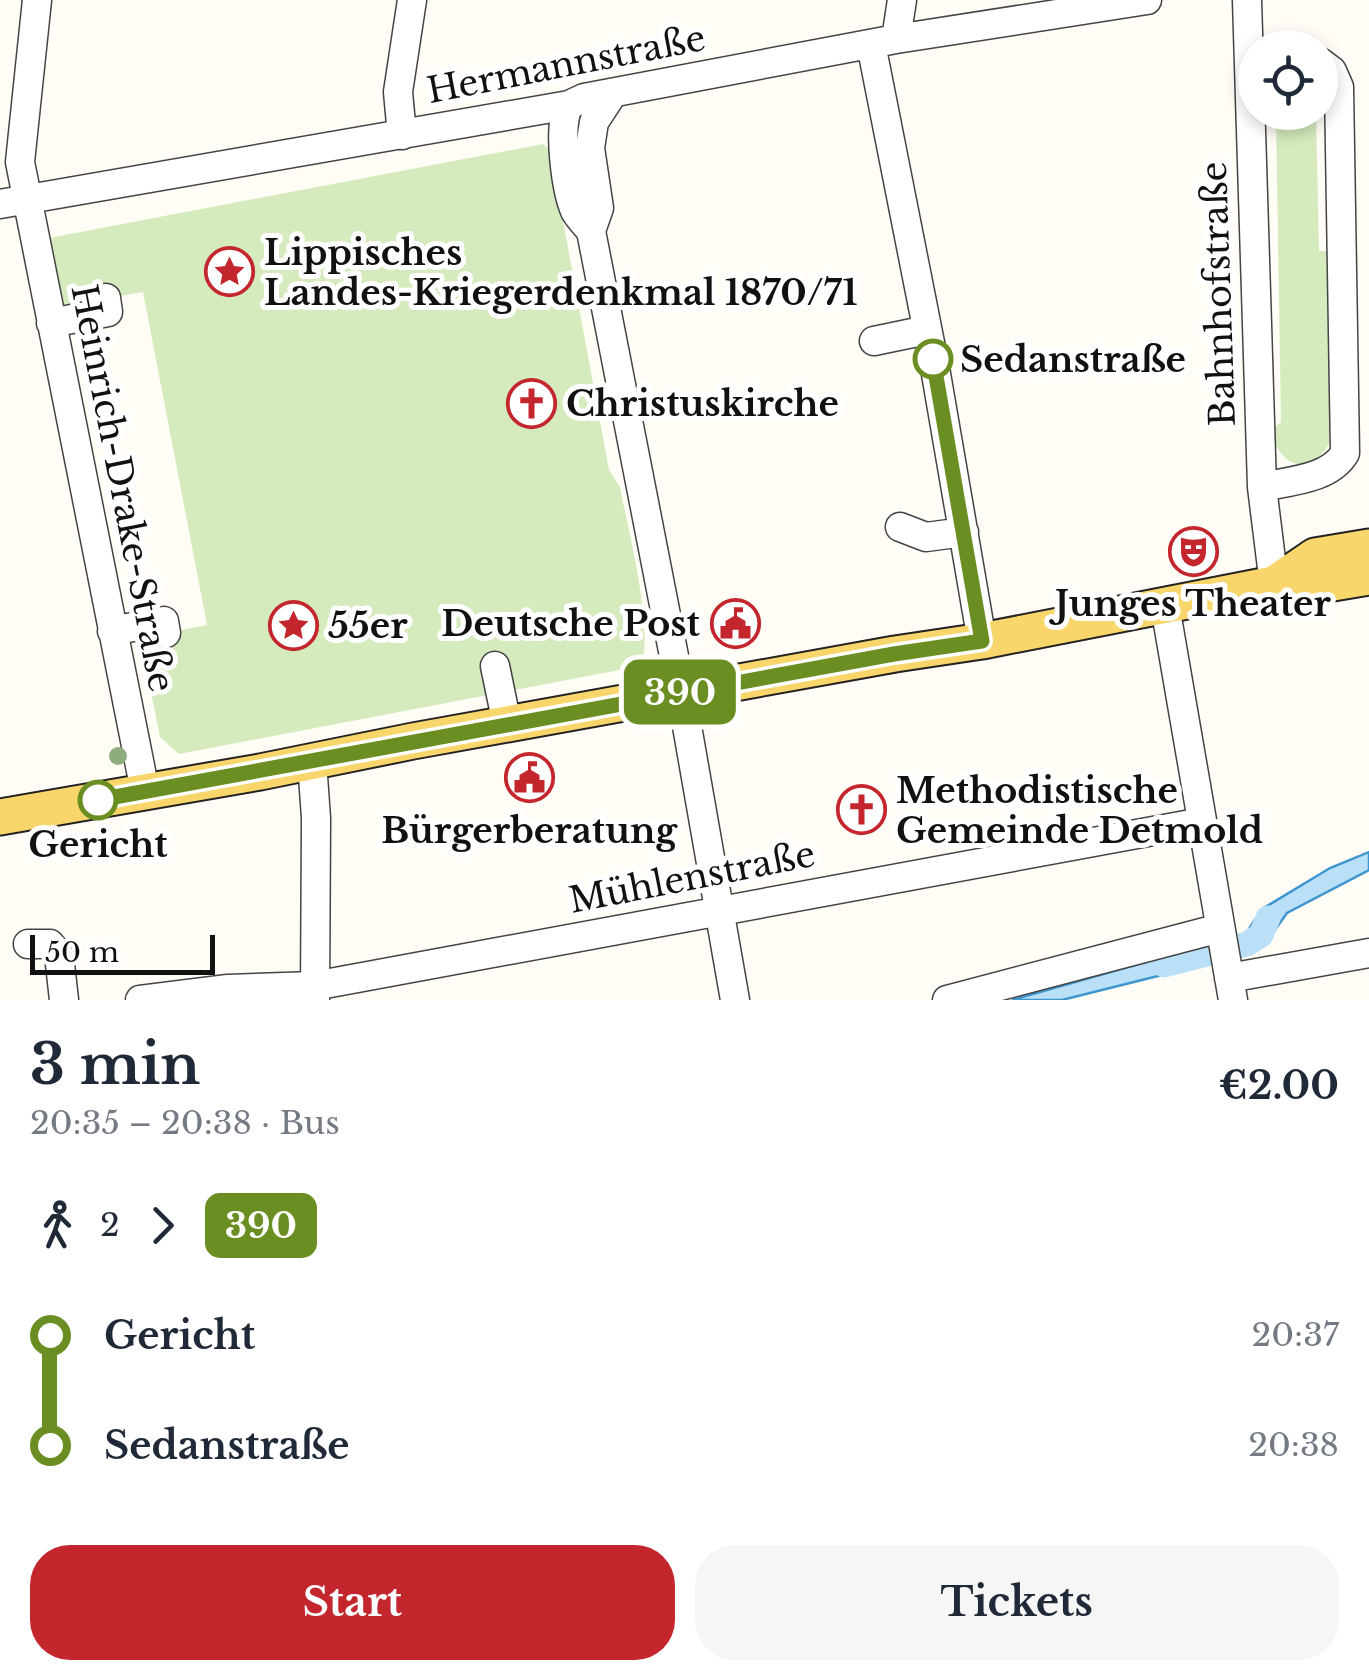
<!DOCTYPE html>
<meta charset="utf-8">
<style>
body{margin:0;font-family:"Libre Baskerville",serif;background:#f6f6f7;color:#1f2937;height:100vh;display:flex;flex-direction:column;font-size:38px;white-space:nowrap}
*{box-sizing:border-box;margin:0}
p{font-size:32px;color:#747a83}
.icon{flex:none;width:55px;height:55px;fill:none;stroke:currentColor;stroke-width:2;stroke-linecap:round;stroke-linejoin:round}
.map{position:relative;height:1000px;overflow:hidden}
.panel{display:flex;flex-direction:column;background:#fff;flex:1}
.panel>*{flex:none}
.badge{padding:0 20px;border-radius:15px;font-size:35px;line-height:65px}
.buttons{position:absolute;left:1238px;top:30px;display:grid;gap:20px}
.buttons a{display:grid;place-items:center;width:100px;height:100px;border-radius:50%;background:#fff;box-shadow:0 5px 15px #0003;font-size:50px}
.scale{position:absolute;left:30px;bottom:25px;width:185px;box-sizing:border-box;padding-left:10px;border:5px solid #111;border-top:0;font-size:28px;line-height:35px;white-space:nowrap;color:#111;-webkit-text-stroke:8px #fff;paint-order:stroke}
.map>.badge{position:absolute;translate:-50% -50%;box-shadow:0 0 0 5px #fff}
.legs{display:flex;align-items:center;gap:15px;height:110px;padding:0 30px;font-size:32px}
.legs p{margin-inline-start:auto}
.head{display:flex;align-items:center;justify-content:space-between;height:170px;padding:0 30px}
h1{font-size:55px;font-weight:800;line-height:75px}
.cta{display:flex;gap:20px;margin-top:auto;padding:20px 30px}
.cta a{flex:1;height:115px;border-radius:40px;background:#c4262e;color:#fff;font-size:40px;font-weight:800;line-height:115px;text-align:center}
.cta a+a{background:#f6f6f7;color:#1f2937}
ul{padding:0 30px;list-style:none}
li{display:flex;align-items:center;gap:35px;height:110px;font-size:38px}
li i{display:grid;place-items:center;width:15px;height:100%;margin:0 12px;background:currentColor}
li i::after{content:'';width:25px;height:25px;margin:-12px;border:8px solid;border-radius:50%;background:#fff}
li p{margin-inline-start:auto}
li:first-child i{background:linear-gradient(#0000 50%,currentColor 0)}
li:last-child i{background:linear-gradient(currentColor 50%,#0000 0)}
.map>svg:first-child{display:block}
</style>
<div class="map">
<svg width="1369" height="1000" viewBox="0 0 1369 1000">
<rect width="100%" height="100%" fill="#fffdf5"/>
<path fill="#d5ebbd" d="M1276 113H1316L1319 251H1330L1329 444C1308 478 1279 466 1271 431L1281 422Z
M543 144 550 150 609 470 620 487C627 525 656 636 640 666L179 754 160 737 140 638 207 625 143 292 63 306 49 238Z"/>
<path fill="#b9e0f7" stroke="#3f96cf" stroke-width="2.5" d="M1369 852V870L1287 913 1267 941 1250 953 1245 935 1262 909 1330 868Z
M1195 948 1198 966 1062 1000H1012Z"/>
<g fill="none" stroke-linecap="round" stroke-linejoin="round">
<path stroke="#b9e0f7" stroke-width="25" d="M1164 965 1247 944 1261 935 1268 918"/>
<defs>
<path id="minor" d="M37 0 20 162 145 791
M1247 0 1262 487 1274 584
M896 39 902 0
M871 44 935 368 982 641
M569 105C557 125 566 190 575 211 579 218 586 225 591 231L681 692 735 1000
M402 135 398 92 412 0
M0 204 569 105 584 98 896 39 1147 0
M591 231 599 208 590 148 594 122 613 93
M51 323 108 312 106 298
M874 341 927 330
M1262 487C1290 481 1330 479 1345 453L1339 87 1332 71 1320 62
M900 527 926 537 964 532
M1165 606 1233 1000
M112 631 164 621 166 633
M495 666 507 724
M312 762 316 818 315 1000
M28 944H50L59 955 64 1000
M1229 978 1369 953
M140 1000 228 989 314 986 1202 822
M947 1000 1220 928"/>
<path id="major" d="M1274 584 1315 556 1369 547
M0 817 260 772 413 741 895 654 982 641 1274 584 1321 585 1369 577"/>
</defs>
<use href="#minor" stroke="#444" stroke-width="31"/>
<use href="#major" stroke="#222" stroke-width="39"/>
<use href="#minor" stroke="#fff" stroke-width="28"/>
<use href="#major" stroke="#f9d66b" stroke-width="35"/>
</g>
<circle fill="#8dad7f" cx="118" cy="756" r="9"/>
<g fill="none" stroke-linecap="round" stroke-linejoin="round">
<defs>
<path id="line-1" d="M98 800 894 654 982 641 933 359"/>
</defs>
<use href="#line-1" stroke="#fff" stroke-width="22"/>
<use href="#line-1" stroke="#6b8e23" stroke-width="15"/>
</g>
<defs>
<symbol id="sight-ring" viewBox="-11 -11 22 22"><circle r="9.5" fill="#fff" stroke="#c4262e" stroke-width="1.5"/><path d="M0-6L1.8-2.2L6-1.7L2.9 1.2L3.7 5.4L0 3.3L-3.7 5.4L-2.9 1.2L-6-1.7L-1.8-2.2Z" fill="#c4262e"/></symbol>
<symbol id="church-ring" viewBox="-11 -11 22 22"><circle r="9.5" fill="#fff" stroke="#c4262e" stroke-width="1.5"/><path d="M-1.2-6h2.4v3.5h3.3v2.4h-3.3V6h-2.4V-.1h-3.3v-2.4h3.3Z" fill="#c4262e"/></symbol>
<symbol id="theatre-ring" viewBox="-11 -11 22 22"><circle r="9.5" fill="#fff" stroke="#c4262e" stroke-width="1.5"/><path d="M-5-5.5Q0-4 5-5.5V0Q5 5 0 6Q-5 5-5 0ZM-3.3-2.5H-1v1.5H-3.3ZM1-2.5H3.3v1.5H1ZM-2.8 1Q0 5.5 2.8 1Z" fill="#c4262e"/></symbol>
<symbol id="civic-ring" viewBox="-11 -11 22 22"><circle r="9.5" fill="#fff" stroke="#c4262e" stroke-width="1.5"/><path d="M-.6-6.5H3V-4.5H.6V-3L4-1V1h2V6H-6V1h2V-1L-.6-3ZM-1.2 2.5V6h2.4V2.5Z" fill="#c4262e"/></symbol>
</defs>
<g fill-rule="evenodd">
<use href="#sight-ring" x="202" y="244" width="55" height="55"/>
<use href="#church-ring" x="504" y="376" width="55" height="55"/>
<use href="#theatre-ring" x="1166" y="524" width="55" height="55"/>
<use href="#civic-ring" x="708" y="596" width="55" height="55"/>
<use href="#sight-ring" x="266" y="598" width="55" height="55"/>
<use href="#civic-ring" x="502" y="750" width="55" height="55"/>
<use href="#church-ring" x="834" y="782" width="55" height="55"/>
</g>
<g fill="#fff" stroke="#6b8e23" stroke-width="5">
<circle cx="933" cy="359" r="18"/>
<circle cx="98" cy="800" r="18"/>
</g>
<g text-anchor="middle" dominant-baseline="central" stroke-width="10" stroke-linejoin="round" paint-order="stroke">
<g font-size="35" fill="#111" stroke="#fff">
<text transform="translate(566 64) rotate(-11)">Hermannstraße</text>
<text transform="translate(1218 294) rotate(-92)">Bahnhofstraße</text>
<text transform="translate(123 488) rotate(79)">Heinrich-Drake-Straße</text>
<text transform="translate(692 877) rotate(-11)">Mühlenstraße</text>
</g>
<g font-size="35" font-weight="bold" fill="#111" stroke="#fff" text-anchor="start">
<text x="264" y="252">Lippisches<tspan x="264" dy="40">Landes-Kriegerdenkmal 1870/71</tspan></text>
<text x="566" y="403">Christuskirche</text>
<text x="1193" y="603" text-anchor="middle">Junges Theater</text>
<text x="700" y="623" text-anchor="end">Deutsche Post</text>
<text x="328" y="625">55er</text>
<text x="896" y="790">Methodistische<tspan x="896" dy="40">Gemeinde Detmold</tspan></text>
<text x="529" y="830" text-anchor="middle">Bürgerberatung</text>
</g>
<g font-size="35" font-weight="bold" fill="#111" stroke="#fff" text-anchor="start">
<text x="960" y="359">Sedanstraße</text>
<text x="98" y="844" text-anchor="middle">Gericht</text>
</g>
</g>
</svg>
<div class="buttons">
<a><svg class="icon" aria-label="locate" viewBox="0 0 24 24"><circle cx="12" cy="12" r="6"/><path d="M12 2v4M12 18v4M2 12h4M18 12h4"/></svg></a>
</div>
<div class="scale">50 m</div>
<b class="badge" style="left:680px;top:692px;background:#6b8e23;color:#fff">390</b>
</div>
<section class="panel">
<div class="head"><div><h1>3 min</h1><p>20:35 – 20:38 · Bus</p></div><b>€2.00</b></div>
<div class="legs"><svg class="icon" aria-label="walk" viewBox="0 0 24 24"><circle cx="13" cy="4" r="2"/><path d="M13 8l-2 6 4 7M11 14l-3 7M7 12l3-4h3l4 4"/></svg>2<svg class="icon" aria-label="forward" viewBox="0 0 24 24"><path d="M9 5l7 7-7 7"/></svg><b class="badge" style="background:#6b8e23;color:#fff">390</b></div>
<ul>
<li><i style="color:#6b8e23"></i><b>Gericht</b><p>20:37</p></li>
<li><i style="color:#6b8e23"></i><b>Sedanstraße</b><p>20:38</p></li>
</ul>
<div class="cta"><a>Start</a><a>Tickets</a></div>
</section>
